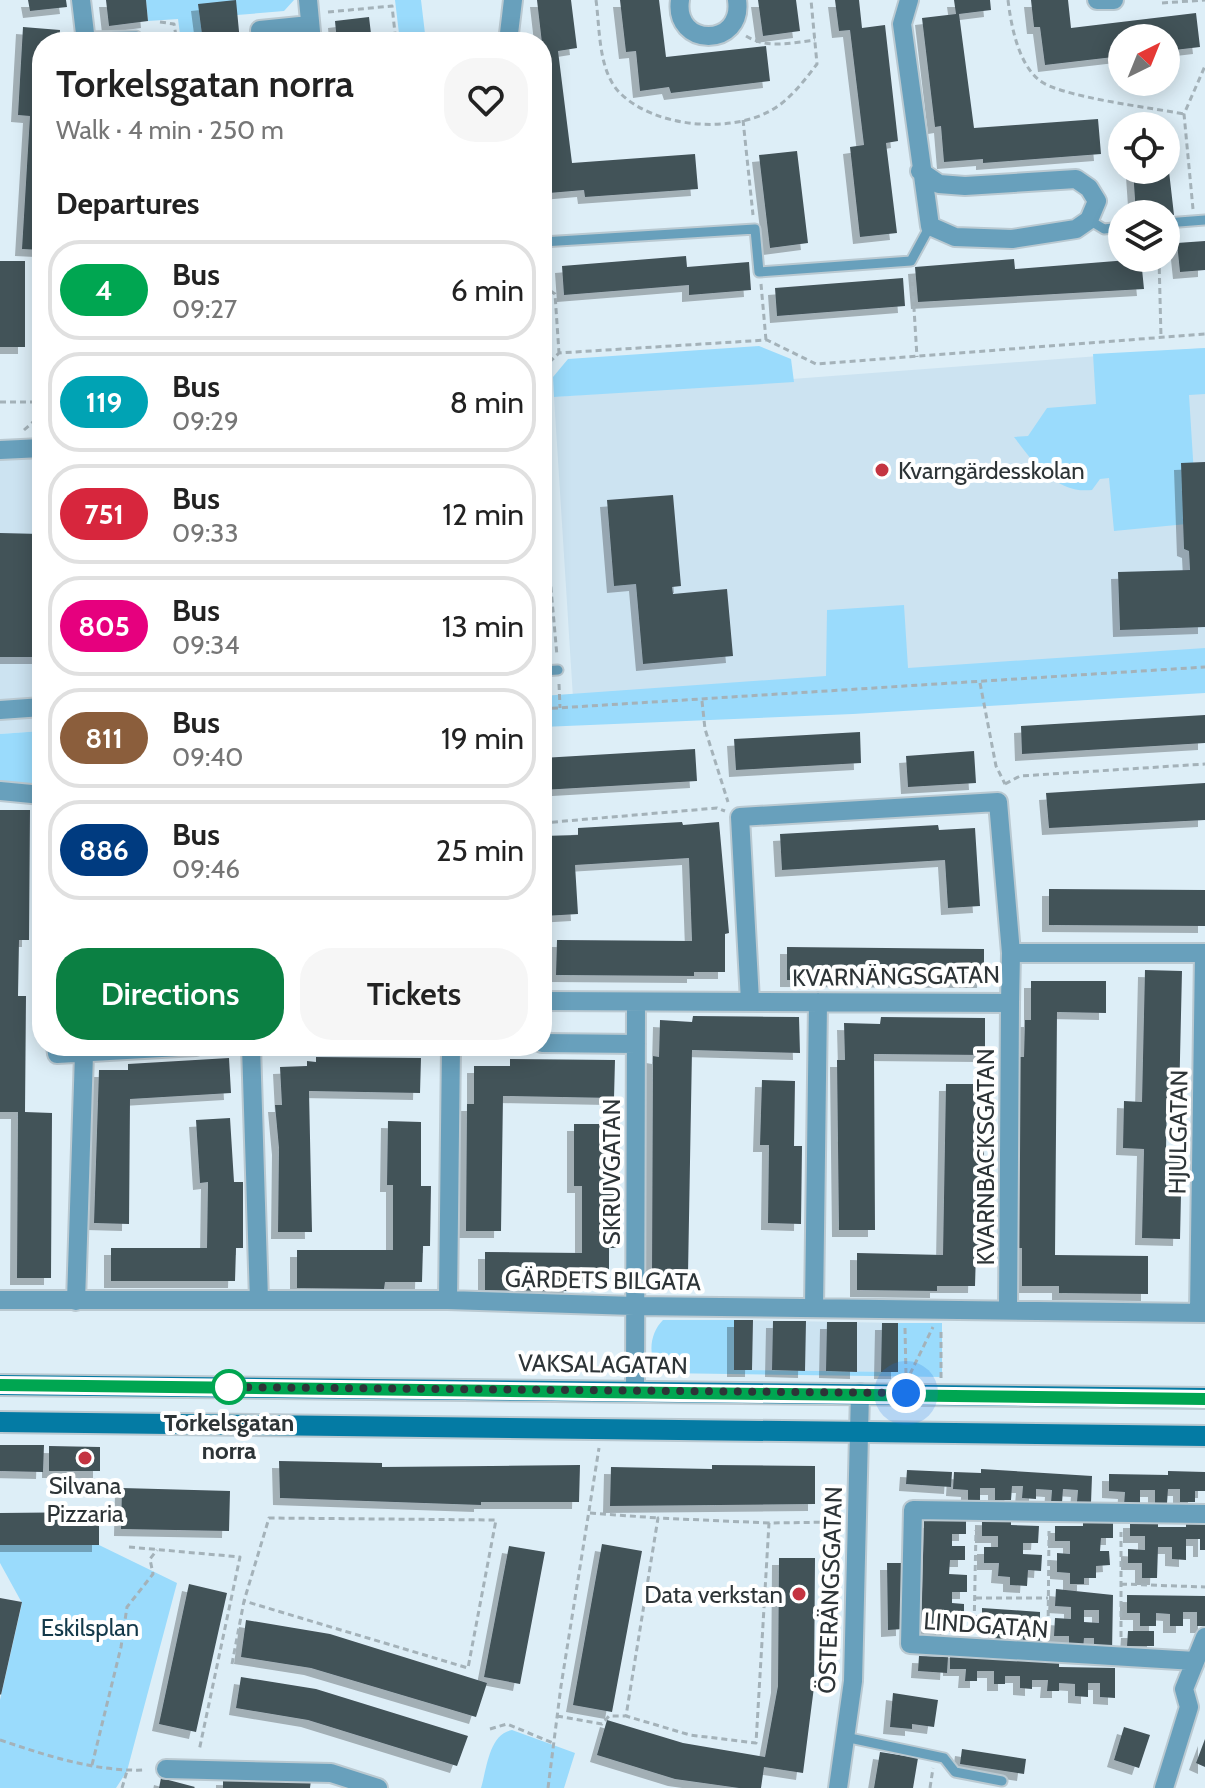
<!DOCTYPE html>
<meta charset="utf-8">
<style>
body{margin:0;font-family:Cabin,sans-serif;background:#f6f6f6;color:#222;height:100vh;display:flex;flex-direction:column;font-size:30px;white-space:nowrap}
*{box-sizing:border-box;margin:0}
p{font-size:26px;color:#767676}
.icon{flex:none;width:44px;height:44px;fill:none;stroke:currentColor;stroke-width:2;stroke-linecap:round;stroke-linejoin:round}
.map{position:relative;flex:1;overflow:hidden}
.panel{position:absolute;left:32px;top:32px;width:520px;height:1024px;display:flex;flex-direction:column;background:#fff;border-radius:32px;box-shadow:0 4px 20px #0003}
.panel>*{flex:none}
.badge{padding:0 16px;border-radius:26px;font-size:28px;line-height:52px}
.needle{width:52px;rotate:43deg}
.controls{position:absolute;left:1108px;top:24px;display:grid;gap:16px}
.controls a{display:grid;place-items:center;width:72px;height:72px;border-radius:50%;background:#fff;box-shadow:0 4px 20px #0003;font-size:40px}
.you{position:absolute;width:40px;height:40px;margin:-20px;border:6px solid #fff;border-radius:50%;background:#1a73e8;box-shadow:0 0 0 12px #1a73e833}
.map>.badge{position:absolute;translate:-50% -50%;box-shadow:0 0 0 4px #fff}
h2{padding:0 24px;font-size:30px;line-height:72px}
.round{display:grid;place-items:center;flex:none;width:84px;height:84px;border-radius:32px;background:#f6f6f6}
.headline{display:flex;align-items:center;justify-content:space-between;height:136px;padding:0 24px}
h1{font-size:38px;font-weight:600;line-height:60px}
.action{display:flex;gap:16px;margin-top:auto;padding:16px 24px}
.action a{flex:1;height:92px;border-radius:32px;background:#0b8043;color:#fff;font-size:32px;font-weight:600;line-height:92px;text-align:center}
.action a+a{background:#f6f6f6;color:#222}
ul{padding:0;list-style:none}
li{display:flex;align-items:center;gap:24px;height:100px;margin:0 16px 12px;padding:0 8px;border:4px solid #e0e0e0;border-radius:32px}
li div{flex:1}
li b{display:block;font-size:30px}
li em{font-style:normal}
li .badge{min-width:88px;font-weight:700;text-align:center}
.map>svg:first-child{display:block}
</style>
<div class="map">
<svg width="1205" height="1788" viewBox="0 0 1205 1788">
<defs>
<filter id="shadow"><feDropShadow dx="-7" dy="7" stdDeviation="0" flood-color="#0004"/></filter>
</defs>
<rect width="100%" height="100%" fill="#ddeef7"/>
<path fill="#cce3f1" d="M1205 348V656L573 698 554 397Z
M42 448V731L0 734V450Z
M734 1320 898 1323V1372L734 1370Z"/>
<path fill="#9adbfc" d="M146 0H294L284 11 237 15 199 5 203 42H181L178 19 148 21Z
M395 0H421L426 42H400Z
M759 346 791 359 794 382 554 397 553 377 568 359Z
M1205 348V394L1189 395 1197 523 1114 531 1109 478 1100 479 1092 490C1056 494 1033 462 1014 437L1028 436 1047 408 1096 404 1093 354Z
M904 605 908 668 1205 648V693L853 714 542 727V696L826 676 827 610Z
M42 731V795L0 791V734Z
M663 1320H734V1370L897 1372 898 1323H942V1377L661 1373C647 1358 649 1334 663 1320Z
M0 1545H99L177 1583 127 1771 116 1788H0V1700L22 1603 0 1563Z
M512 1730 575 1753 564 1788H481C487 1768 489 1734 512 1730Z"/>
<path fill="#435259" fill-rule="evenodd" filter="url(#shadow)" d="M28 0H66L67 7 30 11Z
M106 0H146L148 21 109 26Z
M236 0 240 42H203L198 4Z
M537 0H571L577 48 558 51 572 163 695 154 698 189 585 197 584 190 549 193 545 158H542L543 52Z
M620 0H659L666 57 766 46 770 81 671 93 669 87 640 91 636 51 626 52Z
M758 0H796L800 31 763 36Z
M835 0H859L862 28 885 25 898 141 886 143 897 233 860 237 850 147 864 145 850 30 839 31Z
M954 0H990L991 10 959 14 974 128 1098 119 1101 154 983 163V159L944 162 941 126 935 127 922 18 956 14Z
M1031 0H1068L1071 28 1196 13 1200 47 1166 51V38H1122V56L1045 65 1040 27H1034Z
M369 17 372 42H337L335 21Z
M23 27 60 30 59 42H42V250L22 249 30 116 18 115Z
M1166 145 1174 215 1136 214 1133 170H1166Z
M797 151 808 243 770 248 759 155Z
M1205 241V270L1180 272 1177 243Z
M686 256 687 267 749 262 751 290 689 295V285L564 295 562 266Z
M1014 259 1015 269 1141 259 1144 289 918 302 915 267Z
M0 261H25V347H0Z
M903 278 905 306 777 316 775 288Z
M1205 462V627L1120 630 1118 572 1190 570 1189 551 1184 549 1181 463Z
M673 495 681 586 672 587 673 594 727 589 733 656 643 664 636 584 614 586 607 500Z
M0 533 41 534V657H0Z
M1205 715V743L1022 754 1021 726Z
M860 732 861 763 736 770 734 739Z
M695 749 697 781 542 790V758Z
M974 751 976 783 908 787 906 756Z
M1205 783V820L1049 828 1046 793Z
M0 810H30L29 940H19L18 996H26L25 1112 52 1113 51 1278H17L18 1112H0Z
M682 822 683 825 719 822 729 933 725 934V972H694V976L556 975 557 940 692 941 689 858 575 865 578 914 544 916 542 836 578 835V828Z
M938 825 939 830 975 828 980 906 948 908 945 860 782 870 780 834Z
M1049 889 1205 890V926L1049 925Z
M787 947 984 949V981L787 980Z
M1145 970 1182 971 1179 1102H1167L1166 1149H1182L1180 1239 1142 1238 1144 1149 1123 1148 1124 1101 1142 1102Z
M1031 981H1106V1013L1057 1012 1055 1255 1148 1256V1294L1059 1293V1286H1022V1248H1016L1018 1057H1024L1025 1020H1031Z
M693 1016 799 1017 800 1053 692 1050 688 1274H652L653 1056 659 1057 660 1020 692 1022Z
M881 1017 985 1018V1055L874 1054 875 1230H839L837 1060H845L844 1023 880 1024Z
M316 1057 421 1058 420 1093 309 1091 312 1232H278L279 1148 275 1105H282L280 1067 307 1066V1061L316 1062Z
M229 1058 231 1093 130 1099 129 1224 94 1223 99 1070H128V1064Z
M510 1059 615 1060 614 1098 503 1096 501 1231H466L467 1104H474V1066H510Z
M762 1080 795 1081 794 1146H802L801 1224 768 1223 769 1145H760Z
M946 1084H976L975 1143H984L982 1251H976L975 1286H937V1291L857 1290V1253L943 1255Z
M230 1118 234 1182H243V1248H236L235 1281H111V1248H207L208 1182 200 1183 196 1120Z
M388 1121 421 1122V1186H431L430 1246H423L422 1282H385L384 1289 297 1288V1250H393V1185H387Z
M574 1124H607V1187H617L616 1248H609V1283L571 1282 570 1291 485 1290V1252L582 1253V1186H574Z
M734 1320H753L752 1370H734Z
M773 1321H806L805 1371 772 1370Z
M827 1322H857V1372L826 1371Z
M882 1323H898V1372H881Z
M0 1445H44L43 1472 0 1471Z
M49 1446 100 1447V1471H49Z
M279 1461 382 1463V1467L580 1465 579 1502H481V1505L280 1498Z
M712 1465 815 1466V1504L610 1506 611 1467 712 1469Z
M981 1469 1092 1476 1091 1503 1077 1502 1078 1490 1063 1489 1062 1503H1051L1052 1490 1036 1489V1499L1022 1498 1023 1486H1012L1011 1500H995V1488H980V1500H968V1490L953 1489 954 1472 981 1473Z
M907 1470 952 1472 951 1487 906 1484Z
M1168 1471 1205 1472V1491H1195V1502H1180V1489H1168L1167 1503H1155V1490H1140V1505H1124L1125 1492 1109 1491V1474L1168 1475Z
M122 1488 230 1491 229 1531 121 1529Z
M99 1512V1545H0V1513Z
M939 1518 966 1519V1534H952V1546H965V1560H950L949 1574 967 1575V1592H952V1603L964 1604V1618H951V1632L921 1629 924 1521H939Z
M982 1518 1011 1519V1525L1039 1526 1038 1543H1023V1554L1042 1555 1041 1571 1028 1570 1027 1586 1010 1585V1577L998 1576 999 1563H984V1547H998V1536H982Z
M1186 1520H1205V1550H1200V1539H1186V1560L1172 1559V1547H1158L1157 1578H1142V1563H1128V1549L1145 1550V1536H1130V1521H1158V1527H1186Z
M1083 1521H1113V1538H1101L1100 1551H1109L1110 1565 1096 1566V1578H1084V1584H1070V1573L1057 1572V1553L1070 1554V1541H1055V1526H1083Z
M602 1544 642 1551 612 1712 573 1705Z
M509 1546 545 1552 520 1684 484 1677Z
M779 1558H815L814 1687 803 1773 764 1767 761 1788H739L675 1779 597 1755 607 1720 683 1743 765 1757 778 1686Z
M887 1563H902L903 1629 888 1630Z
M189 1584 227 1593 196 1732 159 1724Z
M1056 1589 1113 1595 1112 1653H1094V1638H1084L1083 1650H1069V1636H1054L1055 1618 1071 1619V1607L1055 1606ZM1084 1610H1099V1623L1084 1622Z
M1127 1595 1205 1596V1626H1197V1612H1183V1626H1170V1614L1156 1613V1626H1140V1613H1127Z
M0 1598 22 1602 1 1695 0 1694Z
M982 1608 1040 1612V1642H1023V1627H1011V1640H995V1626H982Z
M246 1620 330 1634 487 1683 476 1717 311 1668 241 1657Z
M1128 1631H1154V1646H1127Z
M950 1650 1059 1663V1667L1115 1668V1698L1100 1697V1683H1088V1697L1075 1696V1684L1059 1683V1691H1047L1048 1680H1032V1689L1020 1688V1676H1005V1684H994V1671H977V1681H965L966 1669H950Z
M919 1656 948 1657 947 1673 918 1671Z
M241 1677 316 1689 468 1736 457 1766 308 1720 236 1708Z
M893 1693 938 1700 934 1727 912 1724V1729L890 1727Z
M1124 1727 1150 1735 1139 1768 1114 1760Z
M1205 1739V1767L1196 1763Z
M962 1749 1026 1759 1024 1774 960 1764Z
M880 1752 918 1758 913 1788H874Z
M161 1778 195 1787 194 1788H159Z
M223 1778 311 1780 310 1788H223Z"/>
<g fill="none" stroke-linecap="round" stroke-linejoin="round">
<defs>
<path id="lane" d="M85 37 136 36 137 42
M1089 220 1104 229 1122 227
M1166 223 1205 220
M542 242 755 229 759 272 911 261 930 226
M542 671 558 670
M845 1737 944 1758 955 1772 1002 1781"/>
<path id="street" d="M81 0 86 42
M308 0 312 42
M680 0C673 48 744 48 737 0
M909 0 902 24 930 226 955 237 1012 239 1076 229 1089 220 1097 201 1089 188 1076 179 965 186 939 184 920 171
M1097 0H1114
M261 42 260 30 310 25
M508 42 513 0
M0 450 42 448
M0 710 42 707
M0 791 42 795
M542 1001 1010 1003 1011 953H1205
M750 1001 740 817 998 802 1011 953
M542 1043 636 1044
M56 1046 57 1054 196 1046
M251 1046 259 1300
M0 1300H448L634 1306 1205 1313
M448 1300 451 1046
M76 1301 84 1054
M814 1308 818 1002
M1008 1310 1010 1003
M1199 1312 1204 953
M635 1390 636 1003
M1195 1661 910 1644 913 1510 1205 1514
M166 1769 331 1773 378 1788
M838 1788 853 1681 860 1393
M1164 1788 1189 1707 1184 1689 1205 1637"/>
<path id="secondary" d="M0 1385 1205 1398
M0 1422 1205 1436"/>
</defs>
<use href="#lane" stroke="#bac9d1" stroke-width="13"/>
<use href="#street" stroke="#bac9d1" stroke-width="22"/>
<use href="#secondary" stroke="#bac9d1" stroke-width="24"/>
<path stroke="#a4b2b9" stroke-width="3" stroke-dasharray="6 4" stroke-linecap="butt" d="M596 0C600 29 598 71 620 93 654 127 728 134 770 111 789 101 804 81 817 64L811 0
M1008 0C1011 25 1018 63 1039 80 1059 97 1154 108 1184 114
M1162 3 1205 0
M328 12 392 6 396 42
M160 22 174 24 177 42
M746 36C767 49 791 43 815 40
M743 120 753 215
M1193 209 1184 114 1205 66
M1159 258 1161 337
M912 276 917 357
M761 284 766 340
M542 285 555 294 559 353
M542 369 559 353 767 340 816 364 1205 334
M0 402H42
M24 430 42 414
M542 487 557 656
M980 683 996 766 1005 784
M559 684 560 708
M702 701 705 729 728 802
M542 709 1205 667
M1005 784 1020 776 1205 764
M542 823 717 808 725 811
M905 1328 906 1376
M910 1374 933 1327
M941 1378V1329
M590 1513 658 1518
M769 1523 658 1518 626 1716 690 1735 756 1743 769 1523 837 1522
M129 1547 240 1557 199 1751
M1121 1584 1205 1587
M976 1598H1048
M974 1631 976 1530
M1048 1636 1049 1531
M1121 1637V1532
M232 1664 244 1601 468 1668 496 1520 269 1518 244 1601
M557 1716 602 1724 609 1716H625
M490 1729 507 1724 553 1743
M0 1740C48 1756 96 1772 146 1770
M92 1765 121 1647 127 1607 153 1574 150 1559 157 1550
M122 1788 127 1771
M548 1788 561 1686 599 1448
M930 1788 933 1768"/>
<use href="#lane" stroke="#68a0bc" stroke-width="9"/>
<use href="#street" stroke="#68a0bc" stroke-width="18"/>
<use href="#secondary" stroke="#047ba4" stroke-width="20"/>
</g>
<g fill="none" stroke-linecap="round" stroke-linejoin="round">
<defs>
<path id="line" d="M0 1385 1205 1399"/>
</defs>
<use href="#line" stroke="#fff" stroke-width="18"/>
<use href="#line" stroke="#00a651" stroke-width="12"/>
<path stroke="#2d3437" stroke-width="8" stroke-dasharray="0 14.4" d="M229 1387H217L906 1393"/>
</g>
<g fill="#c43441" stroke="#fff" stroke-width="3">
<circle cx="882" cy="470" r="8"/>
<circle cx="85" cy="1458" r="8"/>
<circle cx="799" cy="1594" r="8"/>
</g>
<circle fill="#fff" stroke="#00a651" stroke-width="4" cx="229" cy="1387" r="16"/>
<g text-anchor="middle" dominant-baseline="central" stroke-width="8" stroke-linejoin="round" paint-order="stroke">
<g font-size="24" fill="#2d3437" stroke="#fff" text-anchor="start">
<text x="898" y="470">Kvarngärdesskolan</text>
<text x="85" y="1485" text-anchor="middle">Silvana<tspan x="85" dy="28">Pizzaria</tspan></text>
<text x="783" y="1594" text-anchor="end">Data verkstan</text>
</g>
<g font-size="24" fill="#2d3437" stroke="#fff">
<text transform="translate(896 976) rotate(-1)">KVARNÄNGSGATAN</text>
<text transform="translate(1178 1132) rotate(-89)">HJULGATAN</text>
<text transform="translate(985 1157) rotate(-90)">KVARNBACKSGATAN</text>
<text transform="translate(611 1172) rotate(-90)">SKRUVGATAN</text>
<text transform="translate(603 1280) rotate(1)">GÄRDETS BILGATA</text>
<text transform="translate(603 1364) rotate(1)">VAKSALAGATAN</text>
<text transform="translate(830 1590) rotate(-88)">ÖSTERÄNGSGATAN</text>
<text transform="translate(986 1625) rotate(4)">LINDGATAN</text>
</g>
<g font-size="24" font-weight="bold" fill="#2d3437" stroke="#fff">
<text x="229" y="1422">Torkelsgatan<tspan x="229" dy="28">norra</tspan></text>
</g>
<g font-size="24" fill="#13394a" stroke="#fff">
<text x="90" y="1627">Eskilsplan</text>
</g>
</g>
</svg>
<div class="controls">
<a><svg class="needle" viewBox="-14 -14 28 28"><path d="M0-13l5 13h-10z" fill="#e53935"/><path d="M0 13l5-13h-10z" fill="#767676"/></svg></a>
<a><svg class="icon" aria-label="locate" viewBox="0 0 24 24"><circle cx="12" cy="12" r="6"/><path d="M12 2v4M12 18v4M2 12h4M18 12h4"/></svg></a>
<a><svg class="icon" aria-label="layers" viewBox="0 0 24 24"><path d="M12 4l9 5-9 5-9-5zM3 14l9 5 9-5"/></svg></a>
</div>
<div class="you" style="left:906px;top:1393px"></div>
<section class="panel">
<div class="headline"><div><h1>Torkelsgatan norra</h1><p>Walk · 4 min · 250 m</p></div><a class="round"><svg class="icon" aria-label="heart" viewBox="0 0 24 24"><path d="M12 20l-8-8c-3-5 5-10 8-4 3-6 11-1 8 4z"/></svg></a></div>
<h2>Departures</h2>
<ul>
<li><span class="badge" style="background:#00a651;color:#fff">4</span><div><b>Bus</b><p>09:27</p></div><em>6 min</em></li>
<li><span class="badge" style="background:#00a3b4;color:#fff">119</span><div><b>Bus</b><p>09:29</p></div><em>8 min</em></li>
<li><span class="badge" style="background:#d7263d;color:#fff">751</span><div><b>Bus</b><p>09:33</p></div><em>12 min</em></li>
<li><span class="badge" style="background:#e6007e;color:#fff">805</span><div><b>Bus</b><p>09:34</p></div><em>13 min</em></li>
<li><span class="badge" style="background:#8b5e3c;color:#fff">811</span><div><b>Bus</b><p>09:40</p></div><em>19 min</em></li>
<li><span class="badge" style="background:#003b80;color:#fff">886</span><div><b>Bus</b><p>09:46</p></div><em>25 min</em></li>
</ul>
<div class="action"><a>Directions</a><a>Tickets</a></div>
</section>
</div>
